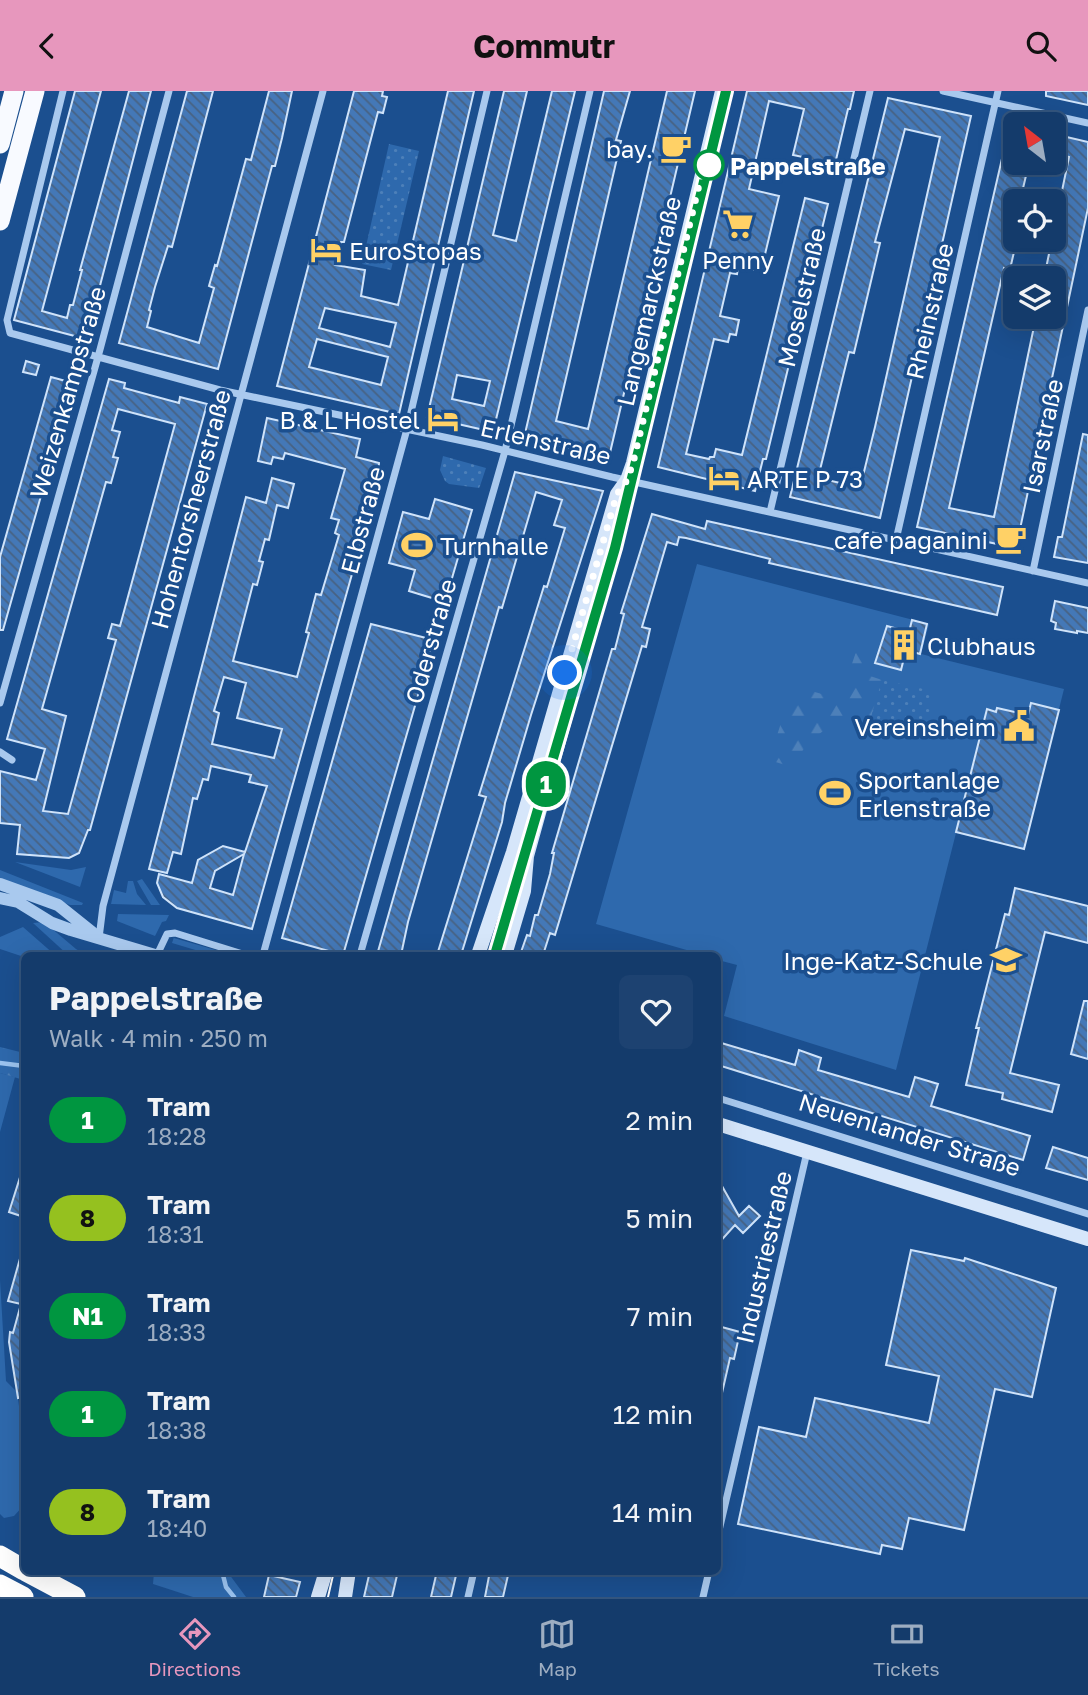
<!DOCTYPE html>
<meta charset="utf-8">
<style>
body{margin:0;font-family:"Golos Text",sans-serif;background:#1d4271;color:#f1f3f6;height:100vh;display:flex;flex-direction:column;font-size:26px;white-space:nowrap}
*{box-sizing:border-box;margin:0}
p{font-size:23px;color:#9dadc1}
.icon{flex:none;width:38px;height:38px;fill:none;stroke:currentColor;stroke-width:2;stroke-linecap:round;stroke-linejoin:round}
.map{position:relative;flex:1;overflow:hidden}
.drawer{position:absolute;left:21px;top:861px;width:700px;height:623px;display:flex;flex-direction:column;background:#143b6b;border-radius:10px;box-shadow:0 7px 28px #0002,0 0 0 2px #33557e}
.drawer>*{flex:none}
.badge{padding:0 14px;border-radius:23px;font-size:24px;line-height:46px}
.needle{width:46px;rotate:329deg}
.fabs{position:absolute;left:1003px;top:21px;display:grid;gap:14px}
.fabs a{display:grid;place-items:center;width:63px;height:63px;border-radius:10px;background:#143b6b;box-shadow:0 7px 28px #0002,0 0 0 2px #33557e;font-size:35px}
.you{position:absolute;width:35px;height:35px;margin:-18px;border:5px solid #fff;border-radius:50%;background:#1a73e8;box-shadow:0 0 0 10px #1a73e833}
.map>.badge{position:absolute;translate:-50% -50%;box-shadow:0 0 0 4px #fff}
.round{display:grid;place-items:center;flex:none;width:74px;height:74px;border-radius:10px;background:#1d4271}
.overview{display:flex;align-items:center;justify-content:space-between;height:119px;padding:0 28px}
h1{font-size:33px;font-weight:700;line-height:52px}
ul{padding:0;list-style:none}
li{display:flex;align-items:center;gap:21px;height:98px;padding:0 28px}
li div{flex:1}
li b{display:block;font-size:26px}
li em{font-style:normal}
li .badge{min-width:77px;font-weight:700;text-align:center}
header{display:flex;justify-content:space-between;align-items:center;height:91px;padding:0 28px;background:#e797bd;color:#111;font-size:32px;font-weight:700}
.dock{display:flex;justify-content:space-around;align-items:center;height:98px;border-top:2px solid #33557e;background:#143b6b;font-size:19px;color:#9dadc1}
.dock a{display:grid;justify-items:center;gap:4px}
.dock .active{color:#e797bd}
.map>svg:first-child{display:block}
</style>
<header><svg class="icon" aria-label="back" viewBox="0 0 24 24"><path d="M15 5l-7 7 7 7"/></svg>Commutr<svg class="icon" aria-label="search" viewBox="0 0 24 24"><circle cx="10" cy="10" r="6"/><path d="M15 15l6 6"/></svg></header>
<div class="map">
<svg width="1088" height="1506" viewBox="0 0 1088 1506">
<defs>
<pattern id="forest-firs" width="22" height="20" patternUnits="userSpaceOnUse" patternTransform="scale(1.75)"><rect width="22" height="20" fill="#2e69ad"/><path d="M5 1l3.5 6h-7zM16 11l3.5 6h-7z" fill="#4d80b9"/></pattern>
<pattern id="park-dots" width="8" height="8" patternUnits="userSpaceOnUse" patternTransform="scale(1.75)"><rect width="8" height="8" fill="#2e69ad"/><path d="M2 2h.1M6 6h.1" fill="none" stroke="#4d80b9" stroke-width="1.8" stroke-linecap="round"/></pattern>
<pattern id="building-back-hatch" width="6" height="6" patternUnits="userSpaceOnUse" patternTransform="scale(1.75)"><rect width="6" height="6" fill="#4478b7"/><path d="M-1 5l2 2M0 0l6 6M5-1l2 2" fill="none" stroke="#486282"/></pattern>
</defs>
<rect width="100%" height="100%" fill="#1b4f8f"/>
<path fill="#2e69ad" d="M697 473 929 533 921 563 1064 598 1024 758 956 742 896 979 724 925 737 874 718 869V864H704L596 833Z
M15 771 71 779 86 776 80 796Z
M0 779 83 812 82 814H70L0 788Z
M142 788 160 814H151L137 790Z
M128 790H133L137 803 146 814 111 813 114 799 126 802Z
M118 823 169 824 166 830 162 831 155 845 117 830Z
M44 831 76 858 86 864H68L33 832Z
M23 836 55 864 24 866 0 858V846Z
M174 846V847L233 864H212L172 852Z
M0 982 15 986 0 1041Z
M0 1189 6 1290 17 1301 24 1350V1414L14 1425 4 1427 0 1423Z
M154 1481H229V1483L246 1506H193L153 1493Z"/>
<path fill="url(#forest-firs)" d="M857 558 874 563 870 585 882 589 870 630C832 627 810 644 792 676L769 669 793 595 840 608Z
M0 956 24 962V989L0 982Z"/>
<path fill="url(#park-dots)" d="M389 53 419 60 391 179 362 173Z
M443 365 486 377 480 395 479 397 449 393 445 390 440 379Z
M882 589 933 600 932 641 923 642 890 631 870 630Z"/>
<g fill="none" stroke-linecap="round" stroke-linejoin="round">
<path stroke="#9cc4f0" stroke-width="4.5" d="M0 972 24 975
M222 1480 226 1496 234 1506"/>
</g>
<path fill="url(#building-back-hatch)" stroke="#cfe3fa" stroke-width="2" fill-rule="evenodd" d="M75 0H101L42 220 67 227 70 214H73L82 179H80L129 0H151L86 248 14 229Z
M187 0H213L172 156 168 155 155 196 149 219 151 220 147 236 199 252 214 197 209 195 215 174 217 175 246 68 251 69 269 0H292L282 47 275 75H272L218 278 119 252Z
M354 0H383L382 5 387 6 383 22 378 21 344 151H341L335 174 365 179 361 205 398 214 448 0H474L399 323 277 295ZM325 217 396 232 390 256 319 237ZM317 248 388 266 381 294 309 276Z
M504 0H527L493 144 516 150 552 0H575L493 341 427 326ZM457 284 490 290 484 315 452 308Z
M604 0H630L616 49 621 50 556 330 588 338 667 0H695L609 366 524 347Z
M747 0H854L850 18H848L835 73 824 71 822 78 802 73 803 66 793 64 804 18 769 10 749 98 779 105 761 180 738 176 737 183 730 182 720 225 739 229 736 244 730 243 728 251 714 248 686 363 709 368 710 366H714L716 358 742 364 805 107 828 113 766 368H763L755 400 658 376Z
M1046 0H1088V14L1046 5Z
M888 7 971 25 880 427 790 406ZM905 38 940 46 875 336 861 393 858 396 818 387 849 261 854 262 880 152 875 151Z
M1010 33 1015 34V72H1029L1020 110H1015L1014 161 1010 178 1004 177 949 417 994 426 1036 226H1054V187H1044L1069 66 1054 62V43L1088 51V117L1016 457 917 436Z
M26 270 39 274 36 284 23 281Z
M51 286 73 292 3 539H0V466Z
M109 288 125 292 124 297 179 312 180 306 207 313 90 739H88L79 762 69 767 17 763 20 734 0 732V680L36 689 45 658 7 648ZM118 318 175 333 120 535 112 533 108 547 116 549 68 723 43 720 66 625 42 618 106 391 111 392 118 367 113 366 120 341 112 339Z
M267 327 360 348 356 366 379 372 378 385 365 437 252 838 177 817 163 806 157 792 159 783 192 792 198 769 223 755 245 761 267 695 249 691 251 684 211 675 208 689 203 688 197 708 193 707 181 763 173 761 167 782 149 778 246 406 266 412 272 387 294 393 288 417 277 414 269 449 265 448 259 470 263 471 257 494 253 493 233 570 297 586 309 542 306 541 316 503 321 504 339 444 335 442 339 429 331 427 345 378 285 362 283 368 273 366 271 373 258 370ZM224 586 246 592 237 627 282 638 274 667 212 653 219 622 214 620ZM244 763 233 804 210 797 215 780Z
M1083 343 1088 344V472L1054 466 1058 446H1062Z
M515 381 603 400 531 624 505 712 502 731 461 864H437L486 706 479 704 544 495 547 496 565 437 554 434 562 409 536 401 502 517 499 516 408 831 401 864H377Z
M435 408 472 419 445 511 409 500 415 479 389 472 403 421 429 428Z
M652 423 705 438 707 430 1003 496 997 524 769 472 770 468 686 447 679 446 677 454 667 451 642 536 650 538 646 556 642 555 555 844 550 842 543 864H520L527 844 530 845 535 824H538L550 783 554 762H552L612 558H615L624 523 621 522Z
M1055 510 1088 517V542L1077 540V542L1055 538 1056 532 1051 530Z
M912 529 927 533 920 563 906 559 901 579 875 572 887 535 909 541Z
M371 533 434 549 343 864 282 847Z
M1031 612 1059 619 1024 758 956 741 987 618 996 621 997 617 1028 624Z
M1015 797 1088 815V852L1045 841 1010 982 1059 994 1052 1021 1002 1008 1003 1002 966 994 979 937H976L1005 823 1009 824Z
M1084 910H1088V968L1071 963Z
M718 951 795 974 799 959 821 967 818 979 909 1006 915 986 938 993 931 1015 1030 1045 1023 1069 718 974Z
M1053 1056 1088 1067V1089L1046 1077Z
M22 1080 24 1081V1126L9 1121Z
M718 1088 739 1125 749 1115 760 1125 743 1142 735 1134 718 1153Z
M911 1159 964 1170 965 1167 1056 1197 1032 1306 995 1298 964 1439 909 1427 902 1458 882 1454 880 1463 738 1433 759 1336 806 1346 815 1307 929 1332 939 1285 886 1274Z
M21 1164 24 1165V1306L18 1307 9 1251 10 1241 13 1242 21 1213 8 1210Z
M718 1235 740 1241 734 1268 730 1267 722 1302H718Z
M370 1480H398L392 1506H364Z
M437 1480H457L451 1506H431Z
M490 1480H509L503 1506H485Z
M269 1484 300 1491 296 1506H264Z"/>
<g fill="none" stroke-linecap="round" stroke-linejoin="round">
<path stroke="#a9c9ee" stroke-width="7" d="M63 0 7 229 10 242 220 299 482 354 612 386 1088 492
M943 0 1088 32
M770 421 870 0
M896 449 998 0
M1033 480 1088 219
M0 612 98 266 169 0
M0 661 12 669
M99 847 103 815 323 0
M157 864 167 843 175 842 246 864
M263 864 407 338 487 0
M360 864 505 360 590 0
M718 1007 1088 1123
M718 1444 807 1061
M468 1506 474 1480
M703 1506 709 1480"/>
<path stroke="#a9c9ee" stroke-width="12" d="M0 793 58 814 93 842
M0 807 18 811 52 832 71 839 155 864"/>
<path stroke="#d6e6fa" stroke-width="14" d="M478 864 513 761 617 403 627 389 633 372 722 0
M505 864 524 800 527 765 627 406V389
M718 1033 1088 1148
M318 1506 326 1480
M345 1506 349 1480"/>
<path stroke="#f8faff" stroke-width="19" d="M0 53 14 0
M0 130 35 0"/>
<path stroke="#fff" stroke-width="21" d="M0 1465 24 1479
M26 1480 75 1506
M0 1494 23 1506"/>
<path stroke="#fff" stroke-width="2" d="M495 864 615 457 726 0
M328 1506 334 1480"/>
</g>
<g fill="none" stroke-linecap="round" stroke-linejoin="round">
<defs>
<path id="line" d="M495 864 615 457 726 0"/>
</defs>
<use href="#line" stroke="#fff" stroke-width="16"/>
<use href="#line" stroke="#009640" stroke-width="10"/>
<path stroke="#fff" stroke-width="7" stroke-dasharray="0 12.6" d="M565 582 617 403 627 389 633 372 704 73 709 74"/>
</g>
<defs>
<symbol id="cafe-bare" viewBox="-9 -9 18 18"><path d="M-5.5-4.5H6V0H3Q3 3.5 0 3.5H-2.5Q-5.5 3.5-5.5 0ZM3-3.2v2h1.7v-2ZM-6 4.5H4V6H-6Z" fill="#ffd166" stroke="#1b4f8f" stroke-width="2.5" paint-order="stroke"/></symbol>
<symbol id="supermarket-bare" viewBox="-9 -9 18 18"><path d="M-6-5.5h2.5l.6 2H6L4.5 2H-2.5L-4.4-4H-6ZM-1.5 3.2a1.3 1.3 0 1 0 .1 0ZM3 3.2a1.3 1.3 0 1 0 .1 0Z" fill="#ffd166" stroke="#1b4f8f" stroke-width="2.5" paint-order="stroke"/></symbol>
<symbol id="hotel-bare" viewBox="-9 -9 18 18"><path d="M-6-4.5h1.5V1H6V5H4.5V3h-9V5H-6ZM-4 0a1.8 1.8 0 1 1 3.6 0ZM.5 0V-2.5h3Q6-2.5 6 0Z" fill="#ffd166" stroke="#1b4f8f" stroke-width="2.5" paint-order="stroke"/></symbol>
<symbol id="stadium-bare" viewBox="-9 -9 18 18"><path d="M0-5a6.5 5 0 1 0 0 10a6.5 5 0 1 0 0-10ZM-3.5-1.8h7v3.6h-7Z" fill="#ffd166" stroke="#1b4f8f" stroke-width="2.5" paint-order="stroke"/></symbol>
<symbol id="building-bare" viewBox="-9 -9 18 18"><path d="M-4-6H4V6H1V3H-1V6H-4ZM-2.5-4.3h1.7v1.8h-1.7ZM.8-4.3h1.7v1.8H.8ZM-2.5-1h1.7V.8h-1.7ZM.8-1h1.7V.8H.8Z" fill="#ffd166" stroke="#1b4f8f" stroke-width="2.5" paint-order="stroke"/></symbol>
<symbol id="civic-bare" viewBox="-9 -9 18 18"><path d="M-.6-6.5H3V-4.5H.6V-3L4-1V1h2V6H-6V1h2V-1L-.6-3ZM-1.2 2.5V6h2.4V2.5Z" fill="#ffd166" stroke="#1b4f8f" stroke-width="2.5" paint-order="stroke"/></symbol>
<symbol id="school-bare" viewBox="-9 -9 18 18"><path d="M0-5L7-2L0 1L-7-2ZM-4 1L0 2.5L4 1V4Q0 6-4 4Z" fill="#ffd166" stroke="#1b4f8f" stroke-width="2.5" paint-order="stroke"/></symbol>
</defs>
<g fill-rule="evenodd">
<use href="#cafe-bare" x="654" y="35" width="44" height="44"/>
<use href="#supermarket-bare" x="716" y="111" width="44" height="44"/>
<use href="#hotel-bare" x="304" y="137" width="44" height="44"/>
<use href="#hotel-bare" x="421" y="306" width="44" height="44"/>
<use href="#hotel-bare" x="702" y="365" width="44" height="44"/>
<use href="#cafe-bare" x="989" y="426" width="44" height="44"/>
<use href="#stadium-bare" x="395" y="432" width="44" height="44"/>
<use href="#building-bare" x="882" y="532" width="44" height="44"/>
<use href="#civic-bare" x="997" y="613" width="44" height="44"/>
<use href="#stadium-bare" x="813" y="680" width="44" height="44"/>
<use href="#school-bare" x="984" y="847" width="44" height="44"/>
</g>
<circle fill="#fff" stroke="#009640" stroke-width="3.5" cx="709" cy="74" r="14"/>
<g text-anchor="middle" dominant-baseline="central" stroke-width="7" stroke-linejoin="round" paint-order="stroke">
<g font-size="24" fill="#fff" stroke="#1b4f8f" text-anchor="end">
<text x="653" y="57">bay.</text>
<text x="349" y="159" text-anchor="start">EuroStopas</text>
<text x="738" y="168" text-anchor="middle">Penny</text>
<text x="420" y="328">B &amp; L Hostel</text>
<text x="747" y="387" text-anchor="start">ARTE P 73</text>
<text x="988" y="448">cafe paganini</text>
<text x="440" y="454" text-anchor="start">Turnhalle</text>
<text x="927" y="554" text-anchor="start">Clubhaus</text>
<text x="996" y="635">Vereinsheim</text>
<text x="858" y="688" text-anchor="start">Sportanlage<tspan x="858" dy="28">Erlenstraße</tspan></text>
<text x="983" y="869">Inge-Katz-Schule</text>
</g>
<g font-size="24" font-weight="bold" fill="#fff" stroke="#1b4f8f" text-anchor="start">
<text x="730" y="74">Pappelstraße</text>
</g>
<g font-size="24" fill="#fff" stroke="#1b4f8f">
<text transform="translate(801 206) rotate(-77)">Moselstraße</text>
<text transform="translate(648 210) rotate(-77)">Langemarckstraße</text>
<text transform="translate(929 220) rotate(-77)">Rheinstraße</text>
<text transform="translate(67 301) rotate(-74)">Weizenkampstraße</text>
<text transform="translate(1042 345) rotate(-78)">Isarstraße</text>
<text transform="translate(546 350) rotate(13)">Erlenstraße</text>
<text transform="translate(190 418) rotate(-75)">Hohentorsheerstraße</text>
<text transform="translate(362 429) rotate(-75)">Elbstraße</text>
<text transform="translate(430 550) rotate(-74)">Oderstraße</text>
<text transform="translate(910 1043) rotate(17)">Neuenlander Straße</text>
<text transform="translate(763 1166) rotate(-77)">Industriestraße</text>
</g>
</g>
</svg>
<div class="fabs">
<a><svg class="needle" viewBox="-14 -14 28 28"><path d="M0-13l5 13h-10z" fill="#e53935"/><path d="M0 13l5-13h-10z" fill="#9dadc1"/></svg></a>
<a><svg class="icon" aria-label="locate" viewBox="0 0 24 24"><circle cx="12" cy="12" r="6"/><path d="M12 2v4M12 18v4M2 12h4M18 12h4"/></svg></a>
<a><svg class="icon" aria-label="layers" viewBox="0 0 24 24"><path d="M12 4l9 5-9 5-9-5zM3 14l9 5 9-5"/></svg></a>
</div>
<div class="you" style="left:565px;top:582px"></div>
<b class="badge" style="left:546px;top:693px;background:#009640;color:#fff">1</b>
<section class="drawer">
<div class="overview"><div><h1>Pappelstraße</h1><p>Walk · 4 min · 250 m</p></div><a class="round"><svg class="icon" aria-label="heart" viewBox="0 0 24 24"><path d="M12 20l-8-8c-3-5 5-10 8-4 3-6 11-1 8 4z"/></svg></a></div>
<ul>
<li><span class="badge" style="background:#009640;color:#fff">1</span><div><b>Tram</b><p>18:28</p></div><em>2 min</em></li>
<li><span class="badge" style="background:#95c11f;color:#111">8</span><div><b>Tram</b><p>18:31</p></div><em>5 min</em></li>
<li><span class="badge" style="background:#009640;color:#fff">N1</span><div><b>Tram</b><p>18:33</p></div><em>7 min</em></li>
<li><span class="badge" style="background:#009640;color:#fff">1</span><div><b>Tram</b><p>18:38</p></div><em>12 min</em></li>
<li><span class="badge" style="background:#95c11f;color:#111">8</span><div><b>Tram</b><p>18:40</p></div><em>14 min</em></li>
</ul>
</section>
</div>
<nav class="dock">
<a class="active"><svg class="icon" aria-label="directions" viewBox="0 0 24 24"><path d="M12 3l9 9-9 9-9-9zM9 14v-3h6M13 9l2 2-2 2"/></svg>Directions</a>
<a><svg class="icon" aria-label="map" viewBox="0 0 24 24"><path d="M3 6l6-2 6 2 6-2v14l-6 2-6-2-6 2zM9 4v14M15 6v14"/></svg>Map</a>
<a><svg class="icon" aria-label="tickets" viewBox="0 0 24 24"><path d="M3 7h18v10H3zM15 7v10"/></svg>Tickets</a>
</nav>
